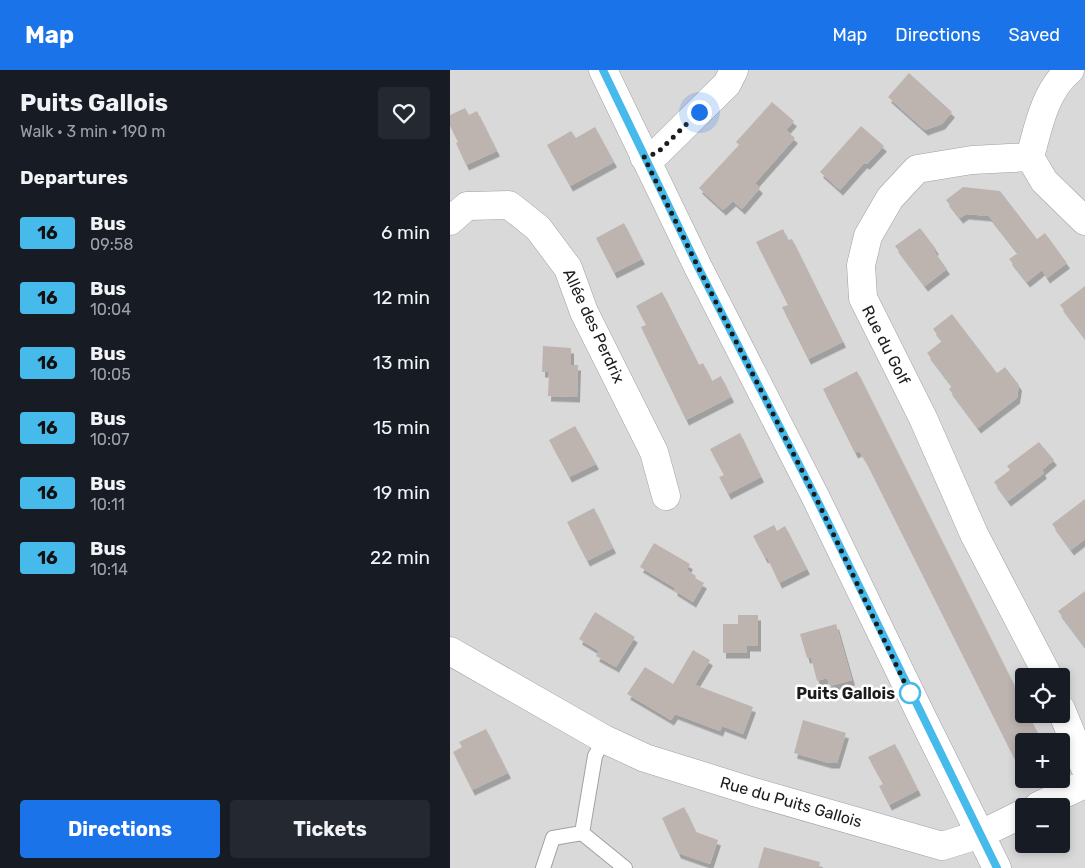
<!DOCTYPE html>
<meta charset="utf-8">
<style>
body{margin:0;font-family:Rubik,sans-serif;background:#242831;color:#f1f3f6;height:100vh;display:flex;flex-direction:column;font-size:19px;white-space:nowrap}
*{box-sizing:border-box;margin:0}
p{font-size:16px;color:#9ea1a6}
.icon{flex:none;width:28px;height:28px;fill:none;stroke:currentColor;stroke-width:2;stroke-linecap:round;stroke-linejoin:round}
.map{position:relative;flex:1;overflow:hidden}
.sheet{display:flex;flex-direction:column;background:#171b24;width:450px}
.sheet>*{flex:none}
.badge{padding:0 10px;border-radius:4px;font-size:18px;line-height:32px}
.fabs{position:absolute;left:565px;top:598px;display:grid;gap:10px}
.fabs a{display:grid;place-items:center;width:55px;height:55px;border-radius:5px;background:#171b24;box-shadow:0 2px 8px #0003;font-size:25px}
.you{position:absolute;width:25px;height:25px;margin:-12px;border:4px solid #fff;border-radius:50%;background:#1a73e8;box-shadow:0 0 0 8px #1a73e833}
.map>.badge{position:absolute;translate:-50% -50%;box-shadow:0 0 0 2px #fff}
h2{padding:0 20px;font-size:19px;line-height:45px}
.round{display:grid;place-items:center;flex:none;width:52px;height:52px;border-radius:5px;background:#242831}
.overview{display:flex;align-items:center;justify-content:space-between;height:85px;padding:0 20px}
h1{font-size:24px;font-weight:700;line-height:38px}
.cta{display:flex;gap:10px;margin-top:auto;padding:10px 20px}
.cta a{flex:1;height:58px;border-radius:5px;background:#1a73e8;color:#fff;font-size:20px;font-weight:700;line-height:58px;text-align:center}
.cta a+a{background:#242831;color:#f1f3f6}
ul{padding:0;list-style:none}
li{display:flex;align-items:center;gap:15px;height:65px;padding:0 20px}
li div{flex:1}
li b{display:block;font-size:19px}
li em{font-style:normal}
li .badge{min-width:55px;font-weight:700;text-align:center}
header{display:flex;align-items:center;gap:30px;box-sizing:border-box;height:70px;padding:0 25px;background:#1a73e8;color:#fff}
header strong{font-size:24px}
nav{display:flex;gap:28px;margin-inline-start:auto;font-size:18px}
main{display:flex;flex:1;min-height:0}
.map>svg:first-child{display:block}
</style>
<header>
<strong>Map</strong>
<nav><a>Map</a><a>Directions</a><a>Saved</a></nav>
</header>
<main>
<section class="sheet">
<div class="overview"><div><h1>Puits Gallois</h1><p>Walk · 3 min · 190 m</p></div><a class="round"><svg class="icon" aria-label="heart" viewBox="0 0 24 24"><path d="M12 20l-8-8c-3-5 5-10 8-4 3-6 11-1 8 4z"/></svg></a></div>
<h2>Departures</h2>
<ul>
<li><span class="badge" style="background:#47baec;color:#111">16</span><div><b>Bus</b><p>09:58</p></div><em>6 min</em></li>
<li><span class="badge" style="background:#47baec;color:#111">16</span><div><b>Bus</b><p>10:04</p></div><em>12 min</em></li>
<li><span class="badge" style="background:#47baec;color:#111">16</span><div><b>Bus</b><p>10:05</p></div><em>13 min</em></li>
<li><span class="badge" style="background:#47baec;color:#111">16</span><div><b>Bus</b><p>10:07</p></div><em>15 min</em></li>
<li><span class="badge" style="background:#47baec;color:#111">16</span><div><b>Bus</b><p>10:11</p></div><em>19 min</em></li>
<li><span class="badge" style="background:#47baec;color:#111">16</span><div><b>Bus</b><p>10:14</p></div><em>22 min</em></li>
</ul>
<div class="cta"><a>Directions</a><a>Tickets</a></div>
</section>
<div class="map">
<svg width="635" height="798" viewBox="0 0 635 798">
<defs>
<filter id="shadow"><feDropShadow dx="3" dy="5.5" stdDeviation="0" flood-color="#0004"/></filter>
</defs>
<rect width="100%" height="100%" fill="#ede9e3"/>
<path fill="#dad9da" fill-rule="evenodd" d="M0 0H635V798H0ZM574 606H611V644H574ZM574 671H611V709H574ZM574 736H611V774H574Z"/>
<path fill="#bdb4b0" filter="url(#shadow)" d="M459 3 502 42 492 54 475 60 438 27Z
M322 32 344 51 336 60 345 68 305 113 310 118 292 139 283 131 273 140 249 118 289 75 286 72Z
M15 38 19 45 27 41 47 81 16 95 6 73 8 72 0 56V45Z
M411 56 434 76 417 94 414 93 390 120 370 102Z
M145 57 164 92 120 116 97 75 121 61 126 68Z
M513 117 550 121 587 169 595 163 617 193 597 208 592 200 577 212 559 189 568 183 539 146 516 144 510 148 496 130Z
M174 153 192 189 164 203 146 168Z
M470 158 486 179 484 181 497 199 475 216 445 176Z
M333 159 338 170 342 169 393 272 358 289 332 237 338 235 306 172Z
M635 216V268L610 235Z
M212 222 249 295 253 293 262 311 271 306 281 327 236 350 191 257 196 255 186 236Z
M502 244 547 303 555 297 569 315 567 328 528 358 499 319 502 316 477 283 492 271 483 259Z
M93 276 121 278V295H128L127 327 98 326 99 302H92Z
M407 301 574 635V644H578L588 664 585 665 588 671H574V708L415 390 409 381 405 383 373 319Z
M125 356 146 394 119 407 99 370Z
M290 363 311 407 278 424 269 407 274 405 260 379Z
M589 372 604 390 592 400 594 403 558 431 544 412 560 400 557 396Z
M635 429V469L621 480 602 454Z
M144 438 163 478 137 491 117 452Z
M324 455 327 461 335 456 357 499 329 513 317 487 315 488 303 466Z
M204 473 240 494 237 500 246 506 245 508 254 513 243 532 224 520 225 518 190 497Z
M635 521V577L608 541Z
M145 542 185 567 166 597 146 586 149 581 129 569Z
M288 545H308V576H297V583H273V554H288Z
M386 554 402 610 380 616 377 608 367 611 361 587 357 588 350 564Z
M243 580 260 590 245 615 303 637 293 664 272 656 270 661 225 644 221 650 177 624 195 597 223 614Z
M353 650 396 663 387 693H379L344 683Z
M36 659 58 703 22 720 3 682 12 677 9 672Z
M445 674 468 720 439 735 429 716 433 714 418 687Z
M234 737 246 762 268 770 260 794 228 783 212 748Z
M314 777 370 792 369 798H308Z"/>
<g fill="none" stroke-linecap="round" stroke-linejoin="round">
<defs>
<path id="service" d="M132 763 175 798
M93 798 103 768 132 763 145 686 154 669"/>
<path id="minor" d="M194 87 207 83 277 14 284 0
M580 87C588 58 595 20 620 0
M0 151 17 136 59 135 88 158 118 198 134 242 204 382 216 426
M598 606 524 464 473 348 413 228 411 195 418 166 440 128 467 99 522 90 580 87 594 111 635 151
M611 639 635 698
M588 736 635 714
M531 764 574 743"/>
<path id="tertiary" d="M153 0 248 197 366 428 471 645 547 798
M0 581 154 669 195 688 304 722 492 776 531 764"/>
</defs>
<use href="#service" stroke="#a0a0a0" stroke-width="16"/>
<use href="#minor" stroke="#a0a0a0" stroke-width="29"/>
<use href="#tertiary" stroke="#a0a0a0" stroke-width="29"/>
<use href="#service" stroke="#fff" stroke-width="14"/>
<use href="#minor" stroke="#fff" stroke-width="28"/>
<use href="#tertiary" stroke="#fff" stroke-width="28"/>
</g>
<g fill="none" stroke-linecap="round" stroke-linejoin="round">
<defs>
<path id="line" d="M153 0 248 197 366 428 547 798"/>
</defs>
<use href="#line" stroke="#fff" stroke-width="11"/>
<use href="#line" stroke="#47baec" stroke-width="8"/>
<path stroke="#1c1c1c" stroke-width="5" stroke-dasharray="0 9" d="M249 42 207 83 194 87 248 197 366 428 462 628 460 623"/>
</g>
<circle fill="#fff" stroke="#47baec" stroke-width="2.5" cx="460" cy="623" r="10"/>
<g text-anchor="middle" dominant-baseline="central" stroke-width="5" stroke-linejoin="round" paint-order="stroke">
<g font-size="16" fill="#1c1c1c" stroke="#fff">
<text transform="translate(144 256) rotate(65)">Allée des Perdrix</text>
<text transform="translate(436 275) rotate(63)">Rue du Golf</text>
<text transform="translate(341 732) rotate(16)">Rue du Puits Gallois</text>
</g>
<g font-size="16" font-weight="bold" fill="#1c1c1c" stroke="#fff" text-anchor="end">
<text x="445" y="623">Puits Gallois</text>
</g>
</g>
</svg>
<div class="fabs">
<a><svg class="icon" aria-label="locate" viewBox="0 0 24 24"><circle cx="12" cy="12" r="6"/><path d="M12 2v4M12 18v4M2 12h4M18 12h4"/></svg></a>
<a>+</a>
<a>−</a>
</div>
<div class="you" style="left:249px;top:42px"></div>
</div>
</main>
